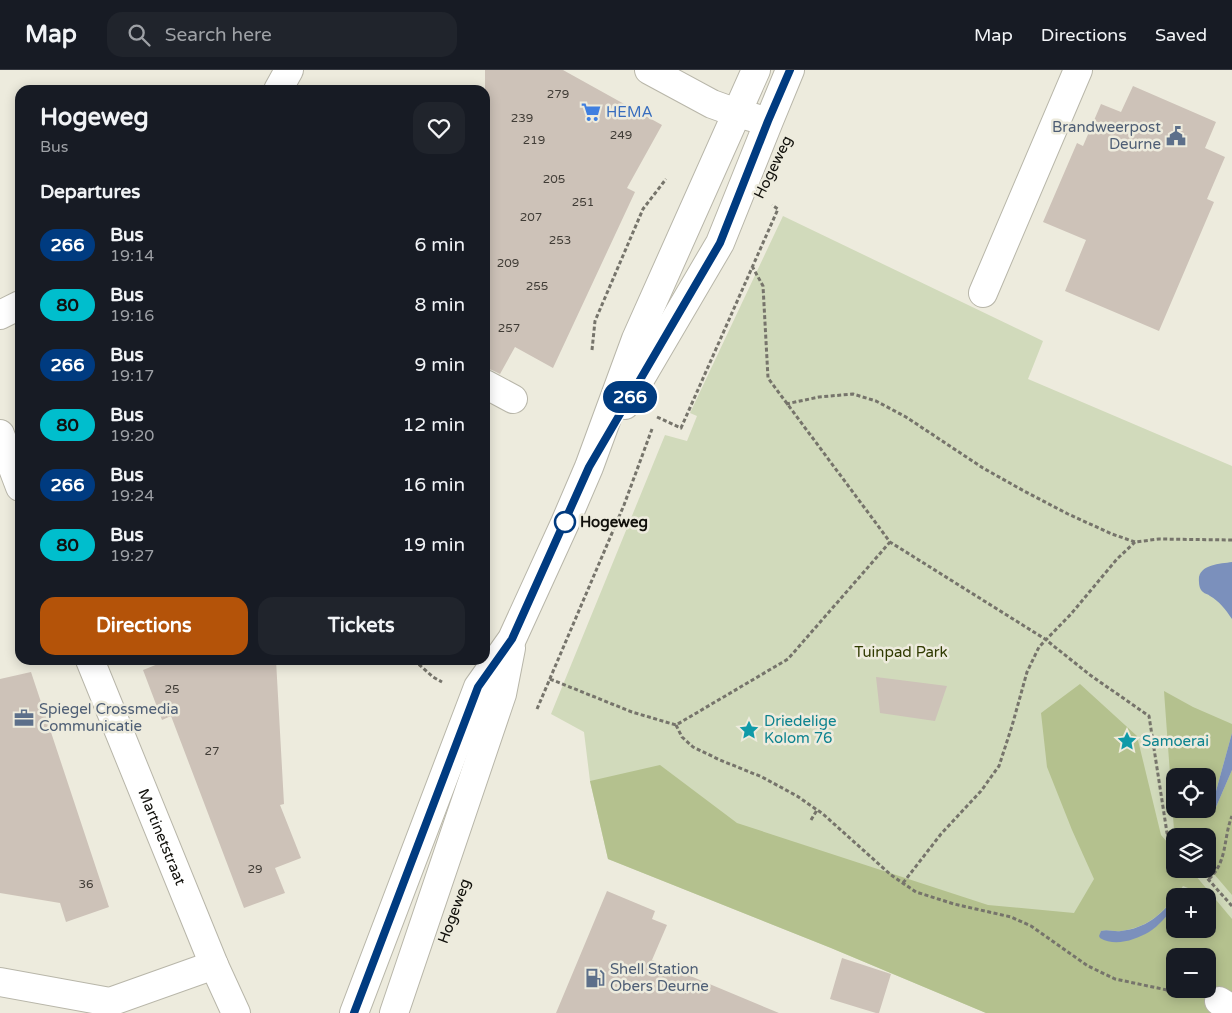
<!DOCTYPE html>
<meta charset="utf-8">
<style>
body{margin:0;font-family:"Varela Round",sans-serif;background:#20242c;color:#f1f3f6;height:100vh;display:flex;flex-direction:column;font-size:19px;white-space:nowrap}
*{box-sizing:border-box;margin:0}
p{font-size:16px;color:#9ea1a6}
.icon{flex:none;width:28px;height:28px;fill:none;stroke:currentColor;stroke-width:2;stroke-linecap:round;stroke-linejoin:round}
.map{position:relative;flex:1;overflow:hidden}
.drawer{position:absolute;left:15px;top:15px;width:475px;height:580px;display:flex;flex-direction:column;background:#171b24;border-radius:15px;box-shadow:0 2px 12px #0003}
.drawer>*{flex:none}
.badge{padding:0 10px;border-radius:16px;font-size:18px;line-height:32px}
.controls{position:absolute;left:1166px;top:698px;display:grid;gap:10px}
.controls a{display:grid;place-items:center;width:50px;height:50px;border-radius:10px;background:#171b24;box-shadow:0 2px 12px #0003;font-size:25px}
.map>.badge{position:absolute;translate:-50% -50%;box-shadow:0 0 0 2px #fff}
h2{padding:0 25px;font-size:19px;line-height:45px}
.round{display:grid;place-items:center;flex:none;width:52px;height:52px;border-radius:15px;background:#20242c}
.overview{display:flex;align-items:center;justify-content:space-between;height:85px;padding:0 25px}
h1{font-size:24px;font-weight:700;line-height:38px}
.primary-button{display:flex;gap:10px;margin-top:auto;padding:10px 25px}
.primary-button a{flex:1;height:58px;border-radius:15px;background:#b45309;color:#fff;font-size:20px;font-weight:700;line-height:58px;text-align:center}
.primary-button a+a{background:#20242c;color:#f1f3f6}
ul{padding:0;list-style:none}
li{display:flex;align-items:center;gap:15px;height:60px;padding:0 25px}
li div{flex:1}
li b{display:block;font-size:19px}
li em{font-style:normal}
li .badge{min-width:55px;font-weight:700;text-align:center}
header{display:flex;align-items:center;gap:30px;box-sizing:border-box;height:70px;padding:0 25px;background:#171b24;border-bottom:1px solid #363941}
header strong{font-size:24px}
nav{display:flex;gap:28px;margin-inline-start:auto;font-size:18px}
.search{width:350px;height:45px;background:#20242c;display:flex;align-items:center;gap:12px;box-sizing:border-box;padding:0 18px;border-radius:15px;color:#9ea1a6;font-size:19px}
.map>svg:first-child{display:block}
</style>
<header>
<strong>Map</strong>
<div class="search"><svg class="icon" aria-label="search" viewBox="0 0 24 24"><circle cx="10" cy="10" r="6"/><path d="M15 15l6 6"/></svg>Search here</div>
<nav><a>Map</a><a>Directions</a><a>Saved</a></nav>
</header>
<div class="map">
<svg width="1232" height="943" viewBox="0 0 1232 943">
<rect width="100%" height="100%" fill="#edebdd"/>
<path fill="#d1dabb" fill-rule="evenodd" d="M783 146 1043 271 1028 309 1232 396V935L1228 943H986L831 878 608 789 590 711 584 662 551 644 665 365 687 371 697 346 690 343ZM1175 706H1208V739H1175ZM1175 766H1208V799H1175ZM1175 826H1208V859H1175ZM1175 886H1208V919H1175Z"/>
<path fill="#b4c18e" fill-rule="evenodd" d="M1080 614 1137 666 1161 765 1175 781V799H1190L1232 849V923L1219 918 1209 940 1212 943H986L831 878 608 789 590 711 660 695 737 753 988 835 1074 843 1094 809 1072 760 1047 697 1041 643ZM1183 816 1188 818 1183 826H1208V859H1175V837L1150 861 1100 866 1101 861C1108 859 1114 862 1121 861 1152 857 1166 839 1183 816ZM1175 886H1208V919H1175Z
M1164 621 1193 637 1232 654V663L1210 743 1213 744 1232 700V825L1208 797V766H1180L1174 760ZM1175 706H1208V739H1175Z"/>
<path fill="#7b90bc" d="M1232 492V549C1226 540 1219 531 1210 526 1208 524 1205 524 1203 522 1200 520 1199 515 1199 512 1197 494 1220 494 1232 492Z
M1232 663V700L1213 744 1210 743Z
M1175 827V837C1167 845 1159 856 1149 862 1135 870 1115 877 1100 868L1099 866 1101 861C1108 859 1114 862 1121 861 1146 858 1160 846 1175 827Z"/>
<path fill="#cdc2b8" d="M485 0H563L662 55 627 118 635 122 553 298 515 277 500 304 492 300 485 298Z
M1133 16 1216 52 1205 78 1225 87 1207 129 1214 132 1159 261 1065 221 1086 170 1043 152 1077 73 1083 76 1101 34 1121 42Z
M168 590H276L284 734 280 735 301 788 275 798 285 823 244 838 171 646 162 650 143 600Z
M31 602 109 837 66 852 60 833 0 823V609Z
M876 607 947 616 935 651 880 643Z
M607 821 655 841 652 849 667 855 652 890 779 943H556Z
M842 888 891 904 879 943H876L830 929Z"/>
<g fill="none" stroke-linecap="round" stroke-linejoin="round">
<defs>
<g id="minor">
<path d="M649 0 712 34 737 43 755 48"/>
<path d="M278 20 289 0"/>
<path d="M983 223 1078 0"/>
<path d="M0 245 20 235"/>
<path d="M485 314 513 329"/>
<path d="M625 335 720 173 769 51 790 0"/>
<path d="M0 364 20 417"/>
<path id="s1" d="M90 590 214 895 236 943"/>
<path d="M0 912 110 932 214 895"/>
<path d="M1219 931 1232 939"/>
<path d="M354 943 478 617 512 569 565 453 589 397 636 269 756 0"/>
<path d="M394 943 502 624 511 578"/>
</g>
</defs>
<use href="#minor" stroke="#b8b6a9" stroke-width="30"/>
<path stroke="#76746b" stroke-width="3" stroke-dasharray="4 2.5" stroke-linecap="butt" d="M752 196 763 216 768 308 890 472 1045 569 1090 605 1149 646 1167 763 1175 771
M592 280 595 251 643 139 666 109
M786 334 819 327 853 324 876 331 906 347 983 398 1024 421 1068 444 1112 464 1135 472 1159 469 1232 470
M657 347 681 358 778 139 772 135
M414 590 433 607 442 612
M550 609 632 642 676 655 788 589 890 472
M537 639 624 435 652 359
M676 655 682 667 693 677 720 690 762 707 797 726 823 744 891 805 916 822 954 834 1011 847 1031 856 1088 896 1115 909 1186 924
M811 750 817 740
M1199 799 1232 836
M1209 809C1228 791 1223 768 1232 746
M903 813 941 764 981 721 999 696 1012 656 1027 602 1039 577 1071 544 1117 489 1135 472"/>
<use href="#minor" stroke="#fff" stroke-width="28"/>
</g>
<g fill="none" stroke-linecap="round" stroke-linejoin="round">
<defs>
<path id="line" d="M354 943 478 617 512 569 589 397 720 173 768 51 790 0"/>
</defs>
<use href="#line" stroke="#fff" stroke-width="11"/>
<use href="#line" stroke="#003b80" stroke-width="8"/>
</g>
<defs>
<symbol id="supermarket-bare" viewBox="-9 -9 18 18"><path d="M-6-5.5h2.5l.6 2H6L4.5 2H-2.5L-4.4-4H-6ZM-1.5 3.2a1.3 1.3 0 1 0 .1 0ZM3 3.2a1.3 1.3 0 1 0 .1 0Z" fill="#3f7fe0" stroke="#edebdd" stroke-width="2.5" paint-order="stroke"/></symbol>
<symbol id="civic-bare" viewBox="-9 -9 18 18"><path d="M-.6-6.5H3V-4.5H.6V-3L4-1V1h2V6H-6V1h2V-1L-.6-3ZM-1.2 2.5V6h2.4V2.5Z" fill="#5c6f8a" stroke="#edebdd" stroke-width="2.5" paint-order="stroke"/></symbol>
<symbol id="office-bare" viewBox="-9 -9 18 18"><path d="M-6-3h4V-5.5h4V-3h4V5H-6ZM-1-4.5V-3h2v-1.5ZM-6 0V1H6V0Z" fill="#5c6f8a" stroke="#edebdd" stroke-width="2.5" paint-order="stroke"/></symbol>
<symbol id="sight-bare" viewBox="-9 -9 18 18"><path d="M0-6L1.8-2.2L6-1.7L2.9 1.2L3.7 5.4L0 3.3L-3.7 5.4L-2.9 1.2L-6-1.7L-1.8-2.2Z" fill="#0f9aa8" stroke="#edebdd" stroke-width="2.5" paint-order="stroke"/></symbol>
<symbol id="fuel-bare" viewBox="-9 -9 18 18"><path d="M-5.5-6h7V0h2V4h1.3V-2.5L3-4.5l.8-.8L6-3V5H2.5V1h-1V6h-7ZM-4.2-4.7v3.2H.2V-4.7Z" fill="#5c6f8a" stroke="#edebdd" stroke-width="2.5" paint-order="stroke"/></symbol>
</defs>
<g fill-rule="evenodd">
<use href="#supermarket-bare" x="577" y="28" width="28" height="28"/>
<use href="#civic-bare" x="1162" y="52" width="28" height="28"/>
<use href="#office-bare" x="10" y="634" width="28" height="28"/>
<use href="#sight-bare" x="735" y="646" width="28" height="28"/>
<use href="#sight-bare" x="1113" y="657" width="28" height="28"/>
<use href="#fuel-bare" x="581" y="894" width="28" height="28"/>
</g>
<circle fill="#fff" stroke="#003b80" stroke-width="2.5" cx="565" cy="452" r="10"/>
<g text-anchor="middle" dominant-baseline="central" stroke-width="5" stroke-linejoin="round" paint-order="stroke">
<g font-size="12" fill="#403c36">
<text x="558" y="24">279</text>
<text x="522" y="48">239</text>
<text x="621" y="65">249</text>
<text x="534" y="70">219</text>
<text x="554" y="109">205</text>
<text x="583" y="132">251</text>
<text x="531" y="147">207</text>
<text x="560" y="170">253</text>
<text x="508" y="193">209</text>
<text x="537" y="216">255</text>
<text x="509" y="258">257</text>
<text x="172" y="619">25</text>
<text x="212" y="681">27</text>
<text x="255" y="799">29</text>
<text x="86" y="814">36</text>
</g>
<g font-size="15" fill="#366cbe" stroke="#edebdd" text-anchor="start">
<text x="606" y="42">HEMA</text>
</g>
<g font-size="15" fill="#4e5e75" stroke="#edebdd" text-anchor="start">
<text x="1161" y="57" text-anchor="end">Brandweerpost<tspan x="1161" dy="17">Deurne</tspan></text>
<text x="39" y="639">Spiegel Crossmedia<tspan x="39" dy="17">Communicatie</tspan></text>
<text x="610" y="899">Shell Station<tspan x="610" dy="17">Obers Deurne</tspan></text>
</g>
<g font-size="15" fill="#11100b" stroke="#edebdd">
<text transform="translate(773 97) rotate(-64)">Hogeweg</text>
<text stroke="none"><textPath href="#s1" startOffset="191">Martinetstraat</textPath></text>
<text transform="translate(454 841) rotate(-70)">Hogeweg</text>
</g>
<g font-size="15" font-weight="bold" fill="#11100b" stroke="#edebdd" text-anchor="start">
<text x="580" y="452">Hogeweg</text>
</g>
<g font-size="15" fill="#303a00" stroke="#edebdd">
<text x="901" y="582">Tuinpad Park</text>
</g>
<g font-size="15" fill="#0d838f" stroke="#edebdd" text-anchor="start">
<text x="764" y="651">Driedelige<tspan x="764" dy="17">Kolom 76</tspan></text>
<text x="1142" y="671">Samoerai</text>
</g>
</g>
</svg>
<div class="controls">
<a><svg class="icon" aria-label="locate" viewBox="0 0 24 24"><circle cx="12" cy="12" r="6"/><path d="M12 2v4M12 18v4M2 12h4M18 12h4"/></svg></a>
<a><svg class="icon" aria-label="layers" viewBox="0 0 24 24"><path d="M12 4l9 5-9 5-9-5zM3 14l9 5 9-5"/></svg></a>
<a>+</a>
<a>−</a>
</div>
<b class="badge" style="left:630px;top:327px;background:#003b80;color:#fff">266</b>
<section class="drawer">
<div class="overview"><div><h1>Hogeweg</h1><p>Bus</p></div><a class="round"><svg class="icon" aria-label="heart" viewBox="0 0 24 24"><path d="M12 20l-8-8c-3-5 5-10 8-4 3-6 11-1 8 4z"/></svg></a></div>
<h2>Departures</h2>
<ul>
<li><span class="badge" style="background:#003b80;color:#fff">266</span><div><b>Bus</b><p>19:14</p></div><em>6 min</em></li>
<li><span class="badge" style="background:#00becd;color:#111">80</span><div><b>Bus</b><p>19:16</p></div><em>8 min</em></li>
<li><span class="badge" style="background:#003b80;color:#fff">266</span><div><b>Bus</b><p>19:17</p></div><em>9 min</em></li>
<li><span class="badge" style="background:#00becd;color:#111">80</span><div><b>Bus</b><p>19:20</p></div><em>12 min</em></li>
<li><span class="badge" style="background:#003b80;color:#fff">266</span><div><b>Bus</b><p>19:24</p></div><em>16 min</em></li>
<li><span class="badge" style="background:#00becd;color:#111">80</span><div><b>Bus</b><p>19:27</p></div><em>19 min</em></li>
</ul>
<div class="primary-button"><a>Directions</a><a>Tickets</a></div>
</section>
</div>
